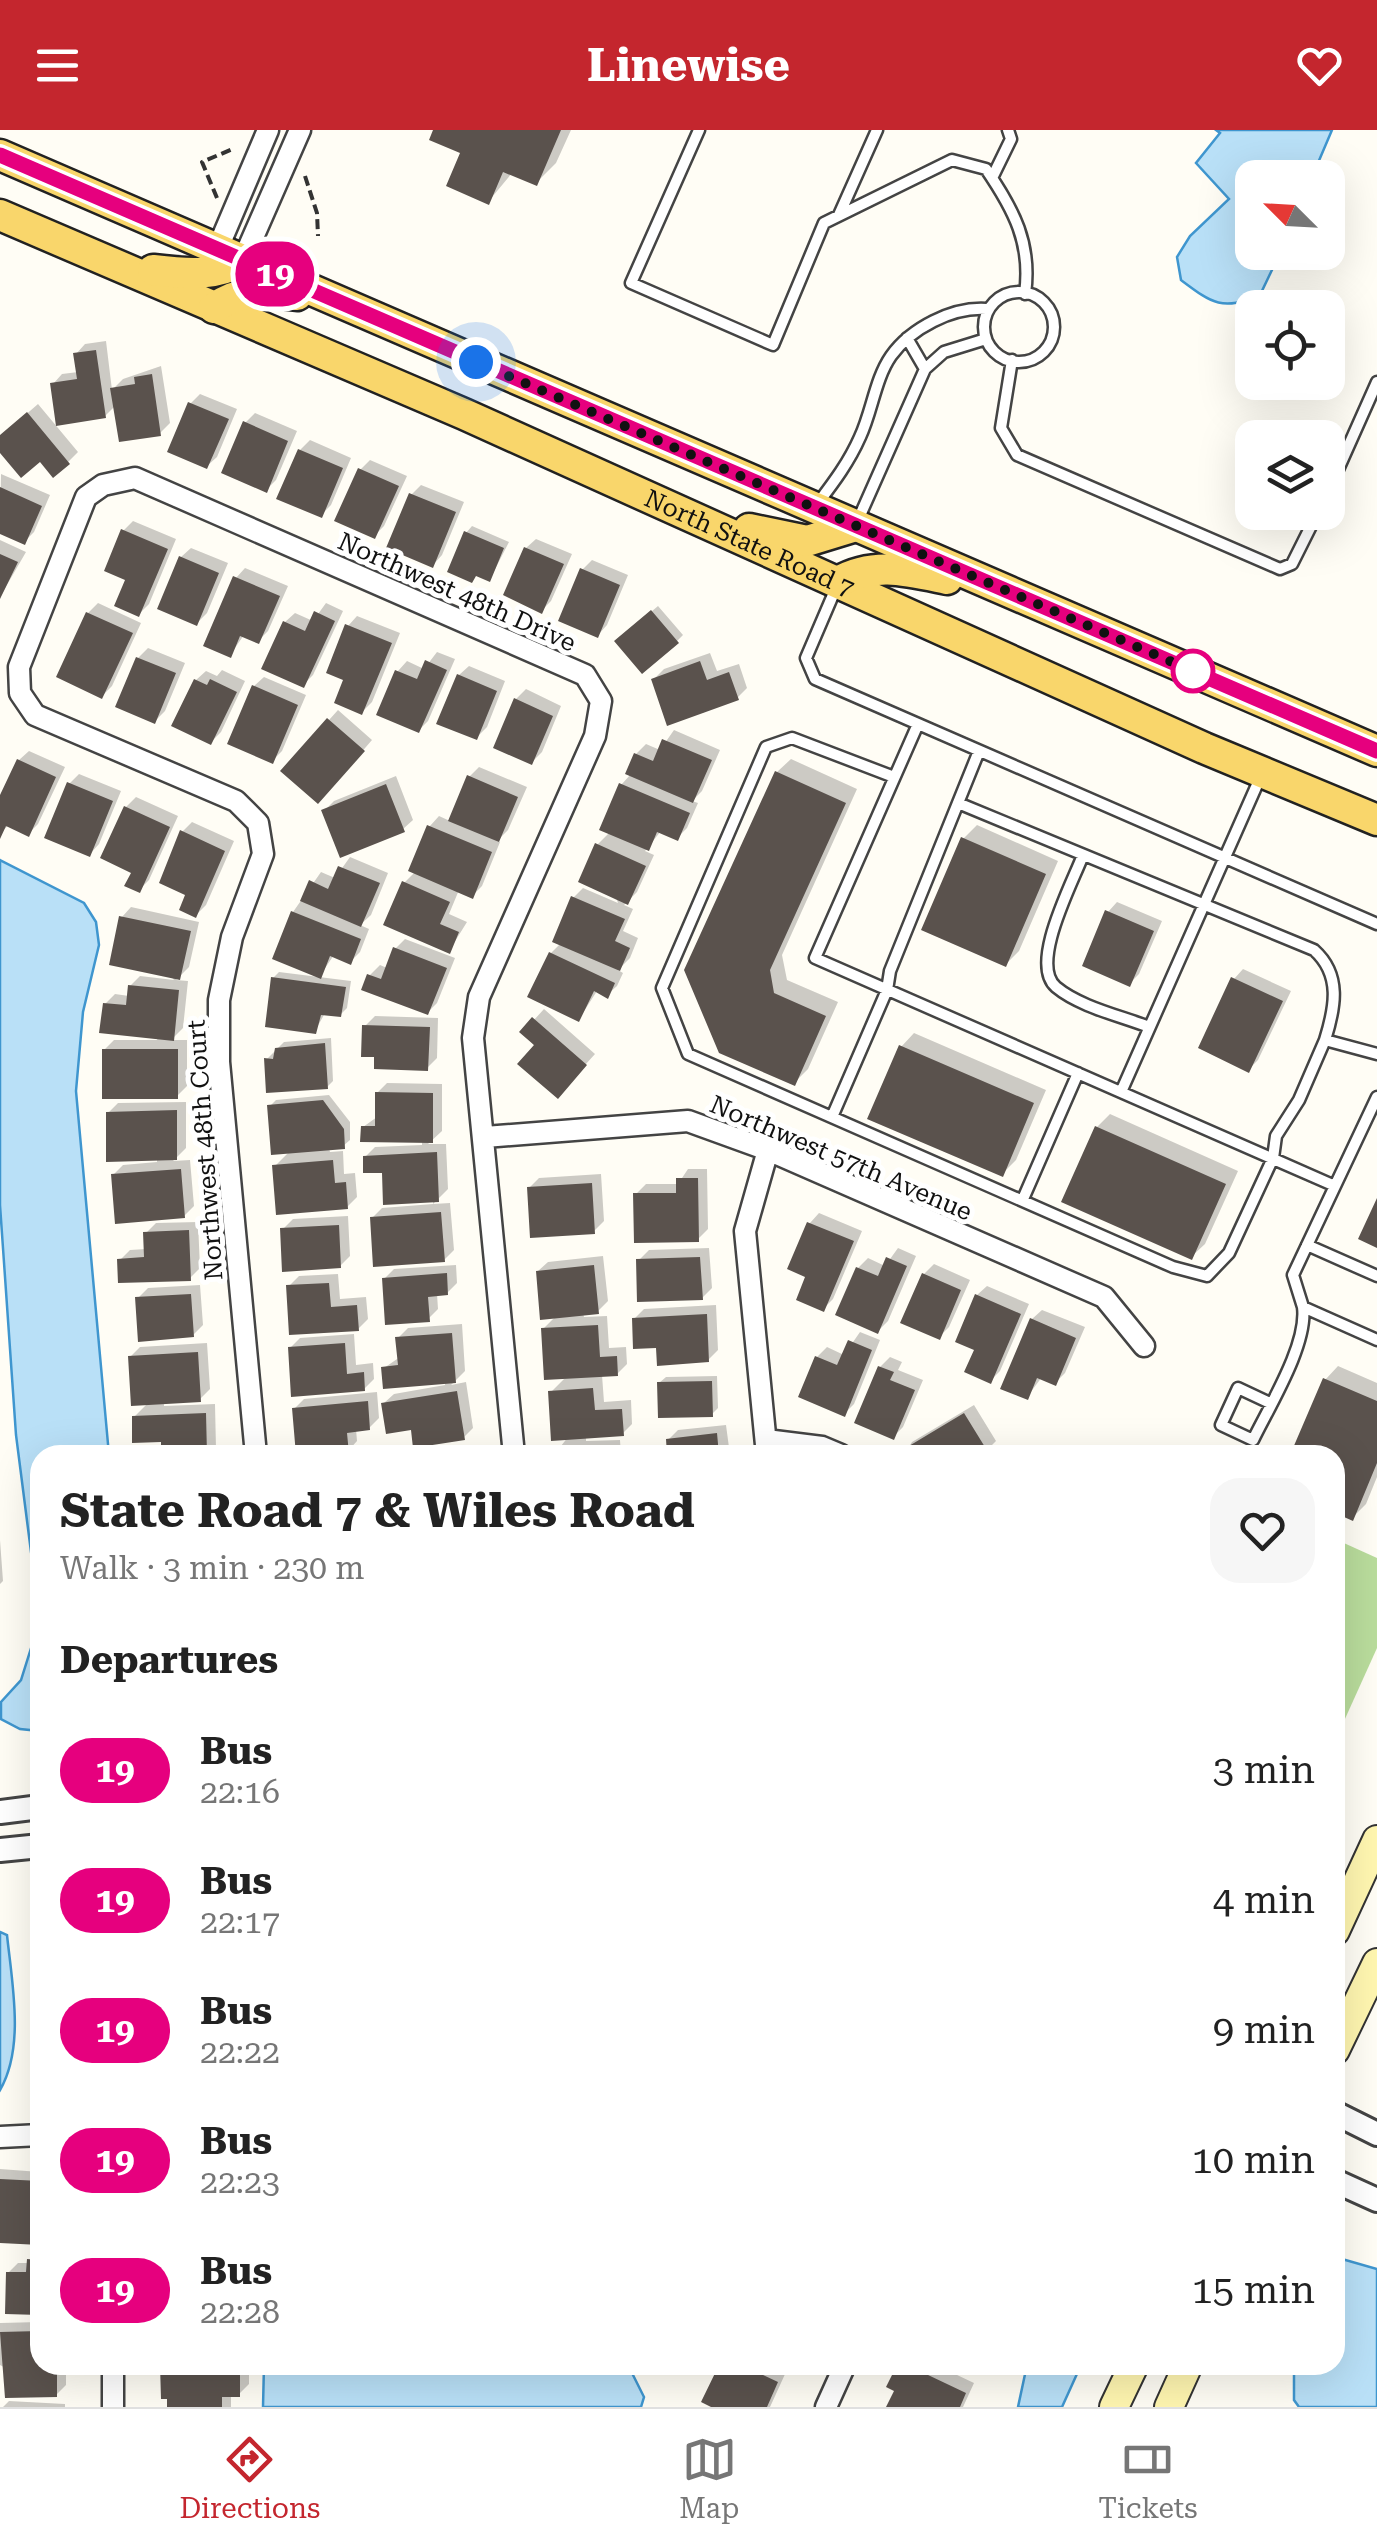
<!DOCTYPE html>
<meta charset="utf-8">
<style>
body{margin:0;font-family:"Roboto Serif",serif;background:#f6f6f6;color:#222;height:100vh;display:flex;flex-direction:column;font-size:38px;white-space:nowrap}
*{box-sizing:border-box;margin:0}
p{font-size:32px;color:#767676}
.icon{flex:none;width:55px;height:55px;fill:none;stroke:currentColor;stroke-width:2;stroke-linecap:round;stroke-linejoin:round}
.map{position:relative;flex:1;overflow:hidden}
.details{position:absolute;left:30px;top:1315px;width:1315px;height:930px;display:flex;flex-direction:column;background:#fff;border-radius:30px;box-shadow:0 10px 40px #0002}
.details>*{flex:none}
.badge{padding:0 20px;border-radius:32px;font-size:35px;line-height:65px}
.needle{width:65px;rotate:294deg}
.controls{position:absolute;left:1235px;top:30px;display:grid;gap:20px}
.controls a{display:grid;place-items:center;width:110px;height:110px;border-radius:20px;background:#fff;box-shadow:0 10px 40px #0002;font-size:50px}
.you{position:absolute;width:50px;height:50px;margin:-25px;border:8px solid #fff;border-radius:50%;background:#1a73e8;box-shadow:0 0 0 15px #1a73e833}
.map>.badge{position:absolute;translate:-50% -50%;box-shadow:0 0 0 5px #fff}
h2{padding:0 30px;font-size:38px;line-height:90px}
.round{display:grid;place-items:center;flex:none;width:105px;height:105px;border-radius:30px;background:#f6f6f6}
.headline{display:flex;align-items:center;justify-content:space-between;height:170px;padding:0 30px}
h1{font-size:48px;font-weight:700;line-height:75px}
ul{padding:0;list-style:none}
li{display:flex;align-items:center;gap:30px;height:130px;padding:0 30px}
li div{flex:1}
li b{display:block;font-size:38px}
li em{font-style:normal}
li .badge{min-width:110px;font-weight:700;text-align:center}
header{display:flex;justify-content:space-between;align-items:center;height:130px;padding:0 30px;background:#c4262e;color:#fff;font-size:45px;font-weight:700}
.dock{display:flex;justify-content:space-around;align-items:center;height:140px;border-top:2px solid #e0e0e0;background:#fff;font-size:28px;color:#767676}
.dock a{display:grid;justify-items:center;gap:5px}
.dock .active{color:#c4262e}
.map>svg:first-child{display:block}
</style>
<header><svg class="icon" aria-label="menu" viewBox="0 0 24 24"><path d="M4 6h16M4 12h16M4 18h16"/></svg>Linewise<svg class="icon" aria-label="heart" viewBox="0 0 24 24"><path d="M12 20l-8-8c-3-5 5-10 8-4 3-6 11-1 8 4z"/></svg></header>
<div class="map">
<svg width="1377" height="2277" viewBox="0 0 1377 2277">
<rect width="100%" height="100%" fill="#fffdf5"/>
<path fill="#b9dc9c" d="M1335 1409 1377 1428V1518L1335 1611Z"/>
<path fill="#b9e0f7" stroke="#3f96cf" stroke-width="2.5" d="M1216 0H1332L1312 47 1252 48V122L1280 123 1260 165C1222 181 1213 174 1181 150L1177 127 1190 106 1229 69 1196 33 1220 3Z
M0 730 84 773 96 792 99 815 83 882 76 961 109 1325H40V1601L20 1599 1 1589V1572L21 1550 32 1515 35 1453 16 1305 0 1075Z
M0 1802 7 1805C12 1853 25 1917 0 1960Z
M1335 2127 1377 2139V2277H1299L1294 2270V2235H1335Z
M264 2235H628L644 2267 641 2277H263Z
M1027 2235H1081L1062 2277H1018Z"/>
<path fill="#0003" d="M436 0H571L556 33 536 53 512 43 488 72 464 22Z
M106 211 112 260 123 249 161 236 170 293 160 303 115 276 105 286 53 254 62 244 78 242 76 224 85 214Z
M200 264 237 279 217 327 207 336 191 273Z
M38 274 78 322 68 332 0 319V307Z
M255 283 297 301 276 350 266 360 245 293Z
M310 310 351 328 331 375 321 385 300 320Z
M370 330 407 346 384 396 374 406 360 340Z
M1 344 50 365 34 402 24 412 0 401Z
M421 355 464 372 442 425 433 435 411 365Z
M133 391 176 409 149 474 139 484 128 449 123 401Z
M472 396 509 412 490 449 466 403Z
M536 409 572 424 551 471 541 481 526 418Z
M0 410 26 422 0 467Z
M191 418 228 433 207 483 197 493 181 427Z
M592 430 628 445 607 495 598 505 582 440Z
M245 438 288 456 268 501 258 511 244 505 230 525 236 448Z
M98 473 141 493 112 556 102 566 59 546 88 483Z
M326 473 343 481 313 545 303 555 285 492 295 483 313 491Z
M658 476 683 505 677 511 624 505Z
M357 486 400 503 372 572 362 582 347 549 348 496Z
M148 518 185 533 165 581 155 591 138 528Z
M437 522 455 529 428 591 419 600 398 541 407 531 424 539Z
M710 523 717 541 739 534 747 558 737 568 654 549 664 539Z
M469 536 505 551 487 597 477 607 459 545Z
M222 540 245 551 221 602 211 612 196 550 206 541 217 546Z
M264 547 306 565 282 621 272 631 254 556Z
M526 559 561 576 542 622 532 632 516 569Z
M338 580 372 610 328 661 329 590Z
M674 600 720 620 702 661 692 671 698 673 687 698 677 708 661 701 645 721 654 725 637 762 624 775 633 779 623 801 638 808 630 828 618 840 623 843 617 856 607 865 597 861 579 889 551 823 561 813 574 767 583 758 618 773 598 714 610 702 621 655 631 644 636 624 646 614 660 620Z
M29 621 65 637 38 694 28 704 9 695 1 702 0 671 19 630Z
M791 629 857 659 782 825 787 850 838 872 808 939 794 953 721 921 777 642Z
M479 637 527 657 508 700 497 711 500 712 482 756 472 766 459 760 449 784 467 792 449 821 404 753 415 742 411 740 430 696 439 686 450 691 469 647Z
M79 644 121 661 99 714 90 724 69 654Z
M396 646 413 690 403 699 324 681 334 671Z
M136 667 178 686 149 750 139 760 126 677Z
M192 692 234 711 206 775 196 785 189 764 182 702Z
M977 695 1058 731 1019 821 1006 834 963 709Z
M350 727 388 743 371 785 360 795 369 799 360 822 350 832 334 825 319 847 293 782 321 742 335 748Z
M1117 772 1162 791 1139 844 1129 854 1108 782Z
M131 777 199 792 189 837 176 850 188 851 183 898 171 910H187V956L177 966 104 920 114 910H157L158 907 105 874 115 864 129 866 130 856 140 846 174 850 122 787Z
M405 809 455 828 437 873 428 882 370 845 380 835 387 838 395 819Z
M1243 839 1291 861 1258 930 1248 940 1234 849Z
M279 842 351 851 347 878 340 885 325 883 315 901 273 848Z
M544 879 595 924 567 955 523 902Z
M375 886 438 888 437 928 427 938 377 925 365 896Z
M914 903 1046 960 1016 1030 1002 1044 901 917Z
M331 908 333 951 327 957 267 929 284 912Z
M387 953 442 954V1001L428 1014H446L448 1059 433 1074 450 1073 454 1120 444 1130 372 1088 382 1078 433 1074V1070L365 1027 375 1017 422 1015V1011L363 997 377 987V963Z
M329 965 350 992V1010L343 1016 329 1018 330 1022 343 1021 344 1044 355 1043 357 1067 347 1077 275 1036 290 1021 270 976 276 970Z
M186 972V1018L173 1031 190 1030 194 1076 184 1086 113 1045 123 1035 157 1032V1028L108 983 118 973Z
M1110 984 1238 1041 1205 1114 1191 1127 1097 997Z
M688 1039H707L708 1099 698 1109 636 1064 646 1054H678Z
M601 1044 604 1091 594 1101 529 1058 539 1048Z
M819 1083 862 1101 833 1169 823 1179 808 1146 810 1093Z
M348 1086 350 1126 340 1136 283 1099 293 1089Z
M198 1092 200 1138 190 1148 120 1130 130 1120 146 1119V1103L156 1093Z
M709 1118 712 1158 702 1168 639 1130 649 1120Z
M898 1118 916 1126 888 1191 878 1201 858 1138 868 1128 885 1136Z
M603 1126 608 1171 598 1181 583 1183 584 1187 607 1186 609 1218 626 1217 627 1234 617 1244 602 1245 604 1272 631 1270 632 1294 622 1304 586 1306V1311L620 1310 621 1325H554L568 1307 551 1262 566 1247 543 1199 557 1185 538 1141 548 1132Z
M934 1134 970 1150 949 1197 939 1207 904 1191 924 1144Z
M456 1135 457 1153 447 1163 437 1164 438 1179 428 1189 384 1149 394 1139Z
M338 1144 340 1169 366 1167 368 1189 358 1199 289 1156 299 1146Z
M200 1155 203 1195 193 1205 138 1168 148 1158Z
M987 1156 1029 1174 1000 1241 990 1251 977 1218V1165Z
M716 1175 718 1220 708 1230 658 1215 634 1189 644 1179Z
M1042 1180 1085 1197 1065 1243 1055 1253 1042 1247 1027 1267 1032 1189Z
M462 1194 465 1241 451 1255 466 1252 473 1298 463 1308 413 1297 384 1273 394 1264 445 1255V1252L384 1238 400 1227 398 1208 408 1198Z
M860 1202 880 1210 854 1274 844 1284 817 1227 827 1217 844 1225Z
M354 1204 356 1235 373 1233 374 1249 364 1259 290 1218 300 1208Z
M207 1213 210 1259 200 1269 164 1271V1276L215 1274 216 1319 210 1325H163V1309L134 1287 149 1272 130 1227 140 1217Z
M890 1227 902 1232 898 1240 923 1250 903 1297 893 1307 880 1237Z
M1338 1236 1377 1253V1347L1366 1374 1352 1388 1335 1381V1325H1293L1325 1250Z
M717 1246 718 1278 712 1284 659 1253 666 1247Z
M377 1262 379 1288 369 1298 356 1299 357 1311 348 1321 298 1325 294 1279 304 1269Z
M974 1275 996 1311 986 1321 979 1325H904L912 1312Z
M726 1295 730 1325H653L670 1321 668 1310 678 1300Z
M471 1316 472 1325H401L405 1322Z
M0 1410 3 1451 0 1454Z
M0 2039 40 2042V2113L0 2111Z
M39 2121H40V2183L8 2143 18 2133H29Z
M40 2192V2235H66V2255L56 2265 0 2235V2193Z
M164 2235H249V2254L239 2264H231V2277H170Z
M722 2235H772L786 2242 770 2277H717Z
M900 2235H936L974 2253 963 2277H889L897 2260Z
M9 2271 65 2274V2277H3Z"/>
<path fill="#5a524d" d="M433 0H561L537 56 503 42 489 75 446 56 460 23 429 10Z
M96 220 106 288 56 296 50 253 77 249 73 223Z
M152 244 161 306 119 312 110 258 135 254 134 247Z
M188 272 229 289 207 339 167 322Z
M27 282 70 334 53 348 40 332 21 348 0 323V305Z
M243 291 288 311 267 363 221 343Z
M298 319 343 338 322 388 276 369Z
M358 338 399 356 375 409 334 391Z
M0 357 42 376 25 415 0 404Z
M409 363 456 382 433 438 386 418Z
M121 399 168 419 139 487 114 476 125 450 104 441Z
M464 401 504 418 490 452 476 446 472 453 447 442Z
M524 417 564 434 542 484 503 465Z
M0 424 18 432 0 469Z
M179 426 219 443 197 496 157 479Z
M580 438 620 455 598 508 558 491Z
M233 446 280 466 259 514 240 506 231 528 203 516Z
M651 480 679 513 642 544 614 511Z
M314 481 335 491 304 558 261 539 283 491 305 501Z
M86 482 133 503 102 569 56 547Z
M345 494 392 513 362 585 334 573 343 550 326 543Z
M136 527 176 543 155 594 115 577Z
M425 530 447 540 419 603 376 585 395 540 417 549Z
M700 531 707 550 729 542 739 570 667 596 651 549Z
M457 544 497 561 477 610 436 594Z
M194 549 207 555 210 549 237 562 211 615 171 596Z
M252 555 298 575 273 634 227 614Z
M514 568 553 586 532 635 493 618Z
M327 588 365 621 318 674 280 641Z
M662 609 712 630 693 673 625 644 634 623 653 631Z
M17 629 56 647 29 707 6 696 0 709V665Z
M775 641 846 673 770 840 774 863 826 886 795 956 719 923 684 840Z
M467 645 518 667 499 712 448 691Z
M67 652 113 671 90 727 44 708Z
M619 653 690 683 678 711 657 702 649 721 599 700Z
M386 654 405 702 340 728 321 680Z
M124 676 170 697 140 763 124 756 131 743 100 728Z
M427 695 492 722 473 769 408 741Z
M180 700 225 721 196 788 179 780 185 765 159 753Z
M961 707 1046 744 1006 837 921 800Z
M595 713 646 736 628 775 578 752Z
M338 736 380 753 361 797 300 771 309 750 328 759Z
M402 751 450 772 440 794 459 802 450 824 383 795Z
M571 766 625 789 615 811 630 818 620 841 552 812Z
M1105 780 1154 801 1130 857 1082 836Z
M291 781 361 809 351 835 330 826 321 849 272 829Z
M119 786 191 801 180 850 109 835Z
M393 817 447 838 428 885 361 860 367 844 381 849Z
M549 822 615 853 608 869 594 861 579 892 527 867Z
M271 847 346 857 341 887 321 885 316 904 265 897Z
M1231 847 1283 871 1249 943 1198 918Z
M128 855 179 860 174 911 99 903 103 873 126 875Z
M532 887 587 935 558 969 517 934 534 915 519 902Z
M362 895 430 897 428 941 374 939V927H361Z
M325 913 328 959 266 963 264 928 273 929 275 918Z
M899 915 1034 973 1003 1047 867 989Z
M102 919H178V969H102Z
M375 962 433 963V1013L360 1012 361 996H375Z
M323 970 344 999 345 1019 271 1025 267 975Z
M177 980V1030L106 1032V982Z
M1095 996 1226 1054 1192 1130 1061 1072Z
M437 1022 439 1072 383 1075 382 1043H363V1026Z
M333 1030 335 1053 346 1052 348 1079 276 1085 272 1035Z
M181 1039 185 1088 115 1094 111 1044Z
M676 1048H698L699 1112 634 1113 633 1063H676Z
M592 1053 595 1104 530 1108 527 1057Z
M1377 1068V1118L1358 1109Z
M441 1082 445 1132 373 1137 370 1087Z
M807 1092 854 1111 824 1182 796 1170 805 1147 787 1139Z
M339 1095 341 1138 282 1142 280 1098Z
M189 1100 191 1151 118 1153 117 1129 144 1127 143 1102Z
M700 1127 703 1170 637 1172 636 1129Z
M886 1127 907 1136 878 1204 835 1185 856 1137 878 1146Z
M594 1135 599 1184 540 1190 536 1141Z
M447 1143 448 1165 428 1167 430 1192 385 1195 382 1148Z
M922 1143 961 1160 940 1210 900 1193Z
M329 1153 331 1177 357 1175 359 1201 289 1205 286 1155Z
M191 1164 194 1207 138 1212 135 1167Z
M975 1164 1021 1184 991 1254 964 1242 974 1220 955 1212Z
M707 1184 709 1232 657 1236 656 1218 633 1219 632 1188Z
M1030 1188 1076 1208 1056 1256 1037 1248 1028 1270 1000 1259Z
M598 1195 600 1227 617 1226 618 1246 544 1250 541 1198Z
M452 1203 456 1253 383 1259 381 1237 398 1235 395 1207Z
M848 1210 872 1220 845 1287 798 1267 815 1226 837 1235Z
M345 1213 347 1244 364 1242 365 1261 291 1267 288 1217Z
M198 1222 201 1272 131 1276 128 1226Z
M878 1236 894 1242 890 1250 915 1260 894 1310 854 1293Z
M1323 1248 1377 1271V1333L1353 1391 1335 1383V1325H1290Z
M712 1251 713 1287 658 1288 657 1252Z
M593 1258 595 1280 622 1279 624 1306 551 1311 548 1261Z
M457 1261 465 1310 413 1318 411 1300 386 1304 381 1273Z
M368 1271 370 1300 347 1303 349 1324 296 1325 292 1278Z
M206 1283 207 1325H161V1312L132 1313V1286Z
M964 1283 988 1322 901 1325 899 1322Z
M717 1303 719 1325H667L666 1309Z
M612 1319V1325H552V1320Z
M0 2049 40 2051V2115L0 2113Z
M27 2129 40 2130V2185L5 2184 6 2142H26Z
M40 2201V2235H57V2267L5 2268 0 2202Z
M160 2235H240V2267H222V2277H167V2269H161Z
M719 2235H742L778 2252 767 2277H711L701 2272Z
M897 2235H907L966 2263 960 2277H886L894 2261 886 2257Z"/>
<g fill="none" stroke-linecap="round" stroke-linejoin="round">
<defs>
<path id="service" d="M699 0 631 153 773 215 824 93 952 30 986 39C1014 80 1032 114 1025 164
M992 48 1011 9 1008 0
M839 85 877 0
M984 197a35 35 0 1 1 70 0a35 35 0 1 1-70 0Z
M907 208 925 239
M1012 230 1001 298 1017 325 1280 439 1292 434 1318 382
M1328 362 1377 252
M818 373C834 352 849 332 860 307 872 282 875 249 891 226 911 198 952 177 986 179
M858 390 925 239 944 222 986 209
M836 458 806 528 815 549 1377 794
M918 594 815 828 1335 1056
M894 647 792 608 766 617 662 858 688 924 1173 1137 1207 1146 1229 1123 1273 1028 1276 1006 1299 970 1325 910
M958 673 1314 820C1342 845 1335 878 1325 910L1377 924
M1083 725C1072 754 1029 834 1056 857 1080 877 1121 886 1149 897
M1121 962 1260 648
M1377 967 1293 1145 1303 1177 1377 1210
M832 987 887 860 890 841 979 621
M1023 1069 1078 943
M1307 1115 1377 1146
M1270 1273 1238 1258 1221 1295 1253 1310C1270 1275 1308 1214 1303 1177"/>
<path id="minor" d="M217 120 268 0
M243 130 300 0
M485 1007 688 991 768 1020 1104 1167 1144 1216
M766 1310 822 1317 841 1325
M256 1325 219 932V870L232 807 263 724 258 693 236 671 35 585 20 563 19 537 86 367 103 355 135 348 585 545 601 571 595 606 479 867 473 908 514 1325
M767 1325 745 1101 768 1020
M0 2007 40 2005
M113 2235V2277
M826 2277 845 2235"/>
<path id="tertiary" d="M0 1682 40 1677
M0 1720 40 1716
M1335 1983 1377 2004
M1335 2051 1377 2070"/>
<path id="secondary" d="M1335 1801 1377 1710
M1335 1920 1377 1833
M1114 2277 1134 2235
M1169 2277 1188 2235"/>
<g id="primary">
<path d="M0 25 1377 621"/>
<path id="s1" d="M0 85 464 284 1204 618 1377 690"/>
<path d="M153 140C187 144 214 147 243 130"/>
<path d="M214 178C241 159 266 161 297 165"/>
<path d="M749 399 807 411 856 396"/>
<path d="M838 452C874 431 909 441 947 449"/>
</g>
</defs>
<use href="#service" stroke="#444" stroke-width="15"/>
<use href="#minor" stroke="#444" stroke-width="25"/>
<use href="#tertiary" stroke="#444" stroke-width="28"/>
<use href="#secondary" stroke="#333" stroke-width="32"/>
<use href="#primary" stroke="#222" stroke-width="35"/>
<path stroke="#333" stroke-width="4" stroke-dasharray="10 5" stroke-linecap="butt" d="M305 46 317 83 318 106
M217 68 202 32 235 18"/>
<use href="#service" stroke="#fff" stroke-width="10"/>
<use href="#minor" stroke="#fff" stroke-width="20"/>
<use href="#tertiary" stroke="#fff" stroke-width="22"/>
<use href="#secondary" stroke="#fff6b0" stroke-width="28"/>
<use href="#primary" stroke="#f9d66b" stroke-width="30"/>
</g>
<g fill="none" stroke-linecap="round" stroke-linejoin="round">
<defs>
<path id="line" d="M0 25 1377 621"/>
</defs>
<use href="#line" stroke="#fff" stroke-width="22"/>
<use href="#line" stroke="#e6007e" stroke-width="15"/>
<path stroke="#111" stroke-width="10" stroke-dasharray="0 18" d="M476 232 1193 541"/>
</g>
<circle fill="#fff" stroke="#e6007e" stroke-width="5" cx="1193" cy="541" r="20"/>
<g text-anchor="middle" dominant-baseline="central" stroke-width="10" stroke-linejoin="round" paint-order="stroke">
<g font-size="25" fill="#111" stroke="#fff">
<text stroke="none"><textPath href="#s1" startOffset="818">North State Road 7</textPath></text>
<text transform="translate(457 462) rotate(24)">Northwest 48th Drive</text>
<text transform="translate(205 1020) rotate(-94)">Northwest 48th Court</text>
<text transform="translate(841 1028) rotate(23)">Northwest 57th Avenue</text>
</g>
</g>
</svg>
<div class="controls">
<a><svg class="needle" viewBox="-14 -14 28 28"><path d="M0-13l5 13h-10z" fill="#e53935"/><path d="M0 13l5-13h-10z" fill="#767676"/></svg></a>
<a><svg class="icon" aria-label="locate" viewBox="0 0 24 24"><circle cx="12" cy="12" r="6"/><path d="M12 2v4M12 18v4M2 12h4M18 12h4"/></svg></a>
<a><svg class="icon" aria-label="layers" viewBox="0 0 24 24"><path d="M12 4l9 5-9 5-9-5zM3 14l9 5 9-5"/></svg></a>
</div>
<div class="you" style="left:476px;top:232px"></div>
<b class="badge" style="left:275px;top:144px;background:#e6007e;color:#fff">19</b>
<section class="details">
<div class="headline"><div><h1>State Road 7 &amp; Wiles Road</h1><p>Walk · 3 min · 230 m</p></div><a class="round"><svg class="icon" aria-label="heart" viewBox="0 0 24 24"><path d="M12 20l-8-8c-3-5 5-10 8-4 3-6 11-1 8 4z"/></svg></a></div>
<h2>Departures</h2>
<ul>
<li><span class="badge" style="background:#e6007e;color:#fff">19</span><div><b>Bus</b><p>22:16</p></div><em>3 min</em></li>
<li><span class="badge" style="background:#e6007e;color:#fff">19</span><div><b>Bus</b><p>22:17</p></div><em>4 min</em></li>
<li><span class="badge" style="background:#e6007e;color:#fff">19</span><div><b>Bus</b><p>22:22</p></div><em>9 min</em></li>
<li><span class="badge" style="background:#e6007e;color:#fff">19</span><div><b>Bus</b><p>22:23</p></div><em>10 min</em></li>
<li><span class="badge" style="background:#e6007e;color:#fff">19</span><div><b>Bus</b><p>22:28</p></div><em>15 min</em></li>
</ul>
</section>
</div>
<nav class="dock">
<a class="active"><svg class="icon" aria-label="directions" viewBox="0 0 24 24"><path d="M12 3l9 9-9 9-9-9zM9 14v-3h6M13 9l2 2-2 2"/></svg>Directions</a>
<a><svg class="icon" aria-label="map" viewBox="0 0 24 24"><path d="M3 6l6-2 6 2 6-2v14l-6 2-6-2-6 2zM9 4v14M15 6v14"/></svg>Map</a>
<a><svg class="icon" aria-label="tickets" viewBox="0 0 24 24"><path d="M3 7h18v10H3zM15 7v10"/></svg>Tickets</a>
</nav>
